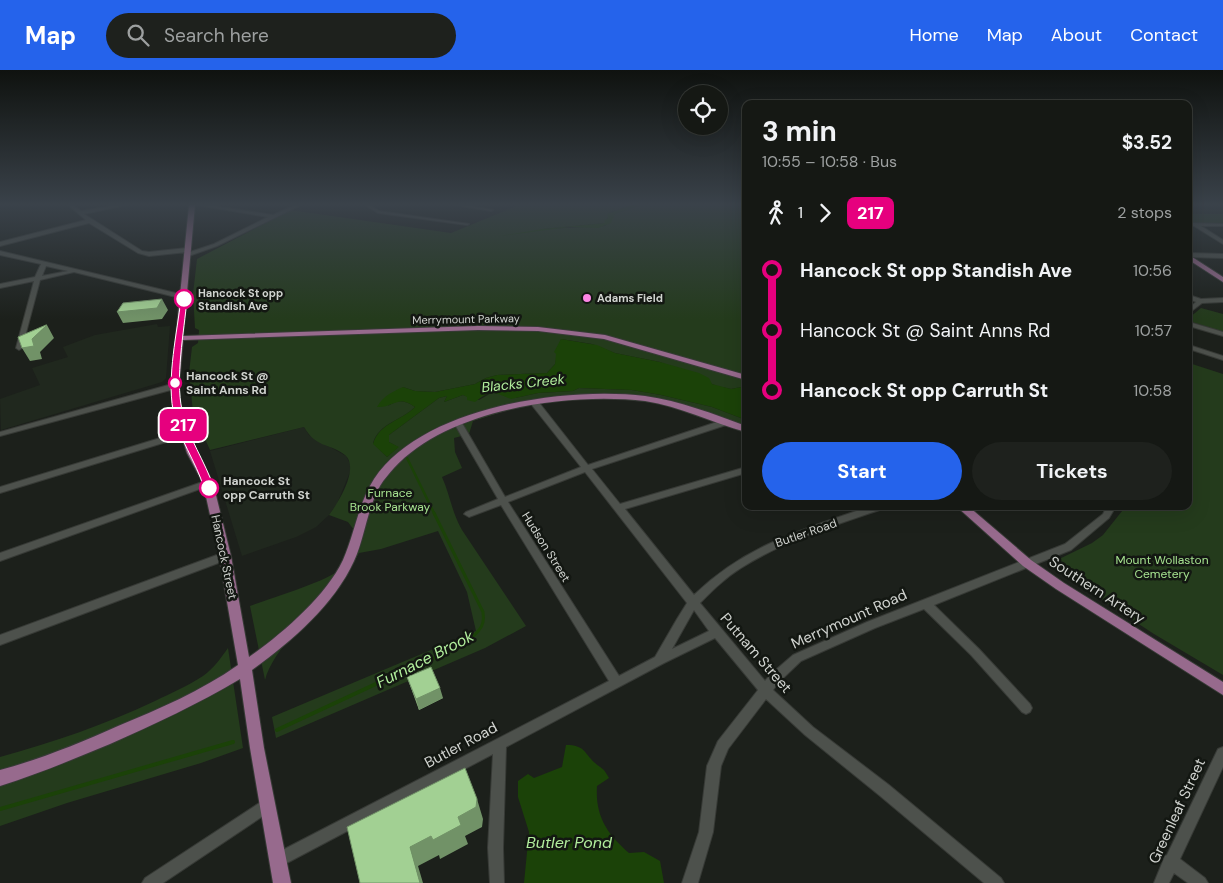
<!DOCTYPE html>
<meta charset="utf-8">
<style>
body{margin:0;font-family:"DM Sans",sans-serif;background:#1e211d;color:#f1f3f6;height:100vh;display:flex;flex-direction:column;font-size:19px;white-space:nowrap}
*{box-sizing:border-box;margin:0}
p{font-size:16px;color:#9da0a0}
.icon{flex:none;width:28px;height:28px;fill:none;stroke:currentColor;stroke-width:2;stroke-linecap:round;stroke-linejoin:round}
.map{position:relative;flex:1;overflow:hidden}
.drawer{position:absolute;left:742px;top:30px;width:450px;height:410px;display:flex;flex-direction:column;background:#151814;border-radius:10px;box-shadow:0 5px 20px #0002,0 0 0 1px #343734}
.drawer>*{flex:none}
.badge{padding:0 10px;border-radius:8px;font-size:18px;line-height:32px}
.fabs{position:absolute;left:678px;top:15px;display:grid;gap:10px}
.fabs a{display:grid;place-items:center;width:50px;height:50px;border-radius:50%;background:#151814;box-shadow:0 5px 20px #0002,0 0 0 1px #343734;font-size:25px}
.map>.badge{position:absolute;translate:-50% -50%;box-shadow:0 0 0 2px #fff}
.legs{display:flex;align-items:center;gap:8px;height:55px;padding:0 20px;font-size:16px}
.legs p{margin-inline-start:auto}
.headline{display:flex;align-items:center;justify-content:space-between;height:85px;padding:0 20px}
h1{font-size:28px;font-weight:700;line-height:38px}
.primary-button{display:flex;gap:10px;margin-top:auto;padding:10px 20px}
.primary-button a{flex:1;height:58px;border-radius:30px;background:#2563eb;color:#fff;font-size:20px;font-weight:700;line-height:58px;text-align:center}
.primary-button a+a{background:#1e211d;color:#f1f3f6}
ul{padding:0 20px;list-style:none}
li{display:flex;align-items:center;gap:18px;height:60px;font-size:19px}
li i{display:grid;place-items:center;width:8px;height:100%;margin:0 6px;background:currentColor}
li i::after{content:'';width:12px;height:12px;margin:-6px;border:4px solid;border-radius:50%;background:#151814}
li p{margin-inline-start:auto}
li:first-child i{background:linear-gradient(#0000 50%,currentColor 0)}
li:last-child i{background:linear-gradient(currentColor 50%,#0000 0)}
header{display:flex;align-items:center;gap:30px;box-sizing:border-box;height:70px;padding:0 25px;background:#2563eb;color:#fff}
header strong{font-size:24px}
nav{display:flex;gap:28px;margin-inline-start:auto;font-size:18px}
.search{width:350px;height:45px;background:#1e211d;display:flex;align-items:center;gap:12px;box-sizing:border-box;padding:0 18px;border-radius:28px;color:#9da0a0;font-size:19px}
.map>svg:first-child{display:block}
</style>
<header>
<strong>Map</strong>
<div class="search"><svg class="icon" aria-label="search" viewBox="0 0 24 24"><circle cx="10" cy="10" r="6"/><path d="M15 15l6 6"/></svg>Search here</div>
<nav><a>Home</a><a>Map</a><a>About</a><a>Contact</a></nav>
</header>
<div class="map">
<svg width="1223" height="813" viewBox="0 0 1223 813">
<rect width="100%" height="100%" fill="#1c201b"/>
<path fill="#20281e" d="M157 254 158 257 170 256 166 308 162 312 1 360 0 329 40 315 32 298 68 287 63 277 95 265Z
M304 357 309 365 346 386 350 393V402L337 434 329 445 316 457 296 467 242 486 210 381Z"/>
<path fill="#243b1c" d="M519 135H631L610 142 605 153 543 159H546L605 156 615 144 641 135H746V316L731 319 717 316 660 292 615 283 592 274 561 269 555 294 547 303 497 305 486 308 475 314 435 322 415 321 403 317 388 336C398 329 405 330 415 337 401 351 379 353 373 373L387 387 398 377 389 372V365L439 328 447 326 444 332 463 325 479 330 493 322 515 328 538 323 573 321 579 318 632 320 661 325 712 337 746 350V360L661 333 608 328 557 330 515 338 473 351 469 364 454 368 455 382 462 398 442 407C450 425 452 443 462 460L526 556 485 578 276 668 272 647 476 561 467 522 438 461 381 479 359 483C352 496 345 507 335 518 314 543 273 579 265 610L250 536C268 529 329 511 340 499 349 490 351 472 354 460L348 452 329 445C338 433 360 398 345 385 328 372 317 379 304 357L210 380 193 342 189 303 192 277 198 273 199 260 195 258 193 224 197 189 290 140 451 163Z
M1189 144H1223V153H1189Z
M1201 238 1223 244V262L1189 251V248Z
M1189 293 1223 304V605L1154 564 1055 499 1051 493 1092 473 1103 465 1126 436H1189Z
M228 578 243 678 201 693 67 733 0 756V687C54 672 104 655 155 631 171 623 188 616 203 606 213 599 221 588 228 578Z"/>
<path fill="#1b4208" d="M631 135H641L615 144 611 153 598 158 570 157 500 166 543 159 605 153 604 151 608 148 607 144Z
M561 269 597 275 615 283 660 292 699 303 709 308 712 314 731 319 746 316V350L712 337 661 325 632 320 579 318 573 321 538 323 511 329C493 322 492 319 475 332L467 330V327L463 325 444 332 447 326 439 328 389 365V372L399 377 387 387 373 374C379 353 401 351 415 337 397 324 394 338 377 337 383 326 392 322 403 317L415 321 435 322 475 314 486 308 497 305 547 303 555 294 556 284 554 282Z
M566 675C585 675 584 683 595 693 603 700 603 697 609 708L597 716C595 746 607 764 629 783L644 782 660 791 664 813H524L529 762 518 727V711L528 704 534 708 562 697Z"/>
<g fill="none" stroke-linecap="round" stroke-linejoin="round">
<path stroke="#1b4208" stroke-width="2.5" d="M407 388 435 445"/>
<path stroke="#1b4208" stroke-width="3" d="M390 607C412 597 466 578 479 560 484 555 484 549 483 542L434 443"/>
<path stroke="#1b4208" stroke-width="4" d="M277 660 393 606
M0 739 233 672"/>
<defs>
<path id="minor" d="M68 135H73L81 141 117 135H126L84 144 142 181 149 182 187 178 190 180 187 182 149 186 138 183 89 153 0 176V172L86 150Z
M197 135H208L273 145 295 135H301L217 176 186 187 184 186V184L214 174 268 147Z
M365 135H370L379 141 469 154 467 155 378 143Z
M455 135H466L493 140 491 141Z
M1189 153 1223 154V156H1201L1223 170V174L1194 156 1189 155Z
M0 181 184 225 187 227 184 229 74 202 40 210 22 278 19 280 16 278 34 211 0 218V214L35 207 41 194 0 185ZM46 196 68 201 42 206Z
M1189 183 1223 184V188L1189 187Z
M1189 225 1201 229 1223 228V232L1202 233 1189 243V238L1196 232 1189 229Z
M1189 252 1223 262V266L1189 256Z
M1189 275 1223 286V290L1189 279Z
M172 314H175L179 316 178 318 0 366V362Z
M531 330H537L588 395 723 350H729L730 352 729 354 592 399 620 434 746 397V403L625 439 694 525C747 474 804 459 871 436H886L885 438C836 455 785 470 741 498 725 508 713 520 700 533L765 611 771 604 793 585 867 552 1065 474 1103 444 1107 436H1116L1109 448 1071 480 934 535 979 579 1030 634 1032 638 1030 642 1026 644 1022 642 971 585 924 539 875 558 801 591 779 612 773 620 813 657 889 715 1001 808 1004 813H984L879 725 805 665 766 629 728 679 721 696 713 762 698 813H682L699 762 707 696 718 671 758 620 715 568 664 593 506 677 503 778 504 813H490L488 778 493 684 283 795 278 797 273 795 271 790 273 785 609 611 501 435 469 447 464 444 466 442 498 429 454 353 455 351H458L462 353 505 427 581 397 531 334 530 332ZM585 402 687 533 677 549 655 587 619 606 508 432ZM694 540 709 561 672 579Z
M183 361H189L190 363 189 365 0 423V417Z
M208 410 211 411 212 413 211 415 0 491V483Z
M225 482 229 483 230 486 229 489 0 575V565Z
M1223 677V697L1180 789 1205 808 1208 813H1188L1174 803 1169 813H1154L1165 786 1167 785 1218 679Z
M267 728 272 730 274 735 272 740 163 813H142L145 808Z"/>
<path id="major" d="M189 135H195L183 266 478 256 538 257 605 265 746 305V310L604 269 538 261 478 260 183 270 179 316 181 340 197 383 213 413 231 486 249 587C282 564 326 526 343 490 355 463 358 434 374 409 422 337 565 316 645 326 680 331 714 344 746 356V362C712 353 680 336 645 331 568 322 448 339 394 398 389 404 384 409 380 416 367 439 365 467 354 491 334 535 291 572 252 600L264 678 291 813H273L250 678 240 609C198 634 155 654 110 674 74 689 38 704 0 716V700C41 689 80 673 118 656 159 639 201 621 238 595L219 486 203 413 187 383 173 340 171 316Z
M1189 185 1223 207V212L1189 190Z
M956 436H968L1031 490 1064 513 1223 612V625L1056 519 1023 496Z"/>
</defs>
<use href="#minor" stroke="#373a36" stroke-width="2"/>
<use href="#major" stroke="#373a36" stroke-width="2"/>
<use href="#minor" fill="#4d514c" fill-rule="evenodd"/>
<use href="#major" fill="#976a8d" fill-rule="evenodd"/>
</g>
<path fill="#8bb37e" d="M407 607 443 628 419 640Z"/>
<path fill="#719267" d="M162 229 168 240 162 249 123 253 117 242Z
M47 255 54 268 40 282 42 289 30 291 22 278Z
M440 618 443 628 419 640 416 629Z
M477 729 483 749 482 757 465 766 468 774 440 789 439 785 418 796 423 813H420L410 777 458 747Z"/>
<path fill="#a2d093" stroke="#719267" d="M162 229 157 238 117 242 123 233Z
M46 255H47L32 269 34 276 22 278 18 267Z
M431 597 440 618 416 629 407 607Z
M465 698 477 729 476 737 458 747 461 755 433 770 431 766 410 777 420 813H360L347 757Z"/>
<linearGradient id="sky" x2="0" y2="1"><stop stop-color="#0f120f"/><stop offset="0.54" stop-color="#3a424a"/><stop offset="1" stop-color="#3a424a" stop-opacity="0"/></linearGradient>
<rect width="1223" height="249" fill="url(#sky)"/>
<path fill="#e6007e" stroke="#fff" d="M184 227 187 229C184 262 175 308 182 340 188 368 205 391 214 418L209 421 204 418C196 391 178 368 173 340 167 306 177 263 181 229Z"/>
<circle fill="#fc86e4" stroke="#131712" stroke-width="2" cx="587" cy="228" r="5"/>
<g fill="#fff" stroke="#e6007e" stroke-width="2.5">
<circle cx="184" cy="229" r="9"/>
<circle cx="175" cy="313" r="6"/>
<circle cx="209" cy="418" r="9"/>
</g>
<g text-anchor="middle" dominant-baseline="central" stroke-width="5" stroke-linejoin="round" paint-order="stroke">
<g font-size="11" font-weight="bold" fill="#d0d3cf" stroke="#131712" text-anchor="start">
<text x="198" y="223">Hancock St opp<tspan x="198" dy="13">Standish Ave</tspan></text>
</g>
<g font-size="11" font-weight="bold" fill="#d0d3cf" stroke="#131712" text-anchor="start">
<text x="597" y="228">Adams Field</text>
</g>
<g font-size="11" fill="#d0d3cf" stroke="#131712">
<text transform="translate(466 249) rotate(-1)">Merrymount Parkway</text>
</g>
<g font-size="12" font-weight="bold" fill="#d0d3cf" stroke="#131712" text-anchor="start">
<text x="186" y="306">Hancock St @<tspan x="186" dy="14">Saint Anns Rd</tspan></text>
<text x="223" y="411">Hancock St<tspan x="223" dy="14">opp Carruth St</tspan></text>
</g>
<g font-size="12" fill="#a5e18f" stroke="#131712">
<text x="390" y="423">Furnace<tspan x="390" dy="14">Brook Parkway</tspan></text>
<text x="1162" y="490">Mount Wollaston<tspan x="1162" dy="14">Cemetery</tspan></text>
</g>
<g font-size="12" fill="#d0d3cf" stroke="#131712">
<text transform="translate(806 463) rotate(-19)">Butler Road</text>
<text transform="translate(546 477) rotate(58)">Hudson Street</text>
<text transform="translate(224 487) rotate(78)">Hancock Street</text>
</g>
<g font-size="14" font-style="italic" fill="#b2ef9d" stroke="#131712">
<text transform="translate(523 313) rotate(-6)">Blacks Creek</text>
</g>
<g font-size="15" fill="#d0d3cf" stroke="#131712">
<text transform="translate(1097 520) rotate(33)">Southern Artery</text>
<text transform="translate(849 549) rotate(-24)">Merrymount Road</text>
<text transform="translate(756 583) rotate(49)">Putnam Street</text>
<text transform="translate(461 675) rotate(-28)">Butler Road</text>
<text transform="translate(1177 741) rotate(-65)">Greenleaf Street</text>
</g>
<g font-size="16" font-style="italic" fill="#b2ef9d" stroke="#131712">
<text transform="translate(425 589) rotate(-27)">Furnace Brook</text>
<text x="569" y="772">Butler Pond</text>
</g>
</g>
</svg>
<div class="fabs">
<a><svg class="icon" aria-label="locate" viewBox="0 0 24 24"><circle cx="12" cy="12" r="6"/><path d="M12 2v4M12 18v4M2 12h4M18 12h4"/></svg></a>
</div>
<b class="badge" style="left:183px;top:355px;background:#e6007e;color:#fff">217</b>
<section class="drawer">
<div class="headline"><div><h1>3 min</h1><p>10:55 – 10:58 · Bus</p></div><b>$3.52</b></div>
<div class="legs"><svg class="icon" aria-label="walk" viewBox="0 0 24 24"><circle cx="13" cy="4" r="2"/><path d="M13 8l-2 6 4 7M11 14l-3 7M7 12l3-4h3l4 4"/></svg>1<svg class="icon" aria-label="forward" viewBox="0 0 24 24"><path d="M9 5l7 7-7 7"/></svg><b class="badge" style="background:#e6007e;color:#fff">217</b><p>2 stops</p></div>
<ul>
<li><i style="color:#e6007e"></i><b>Hancock St opp Standish Ave</b><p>10:56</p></li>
<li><i style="color:#e6007e"></i><span>Hancock St @ Saint Anns Rd</span><p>10:57</p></li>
<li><i style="color:#e6007e"></i><b>Hancock St opp Carruth St</b><p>10:58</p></li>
</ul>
<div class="primary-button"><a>Start</a><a>Tickets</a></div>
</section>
</div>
